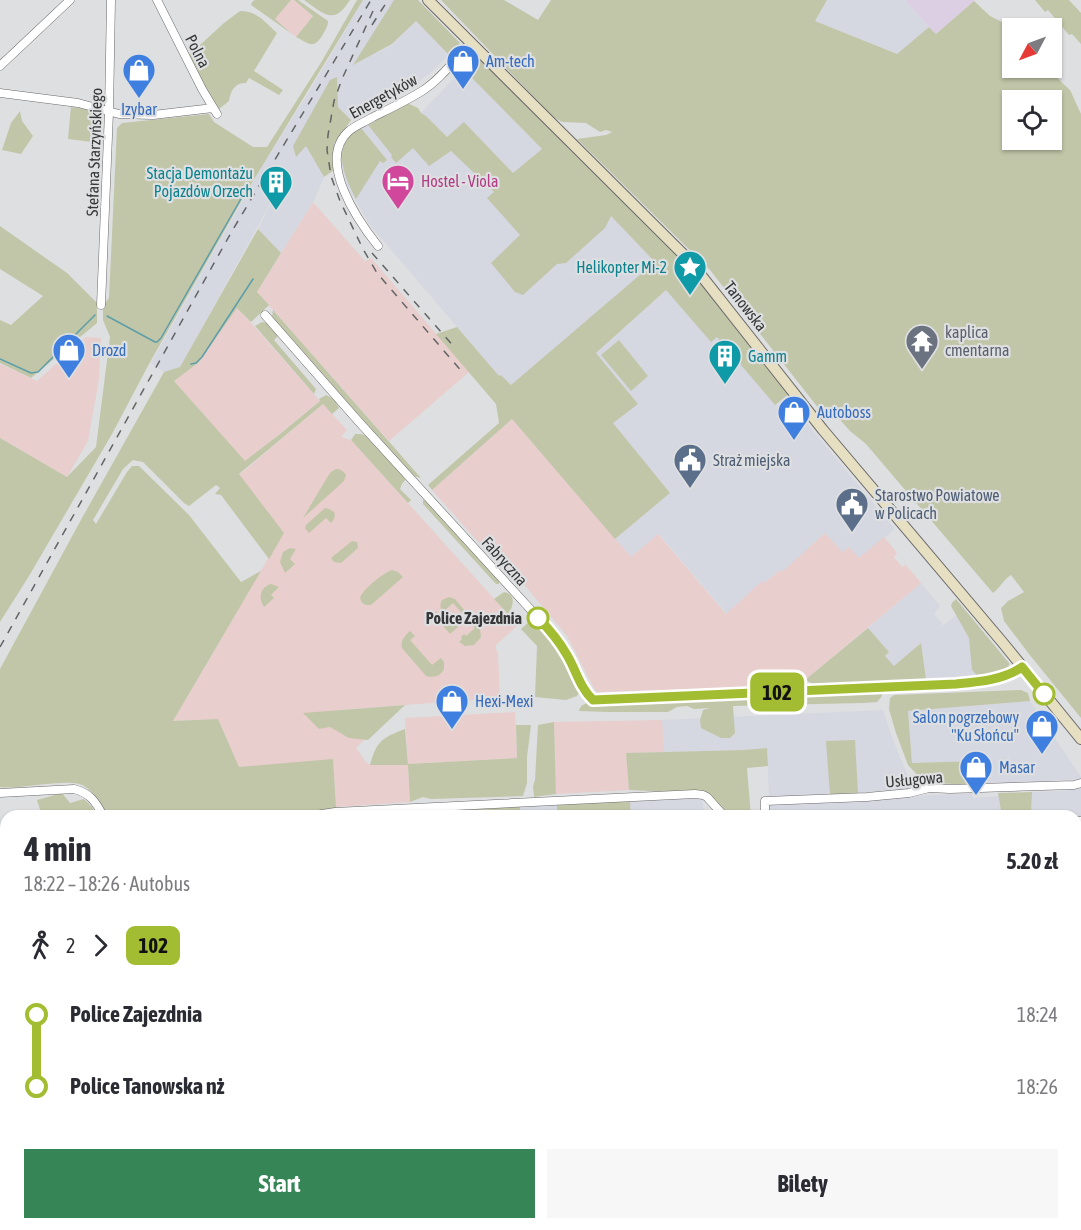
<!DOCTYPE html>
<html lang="pl">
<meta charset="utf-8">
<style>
body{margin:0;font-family:"Asap Condensed",sans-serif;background:#f7f7f7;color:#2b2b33;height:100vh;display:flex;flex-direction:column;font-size:22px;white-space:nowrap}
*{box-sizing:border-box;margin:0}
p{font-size:20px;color:#7c7c81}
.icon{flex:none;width:33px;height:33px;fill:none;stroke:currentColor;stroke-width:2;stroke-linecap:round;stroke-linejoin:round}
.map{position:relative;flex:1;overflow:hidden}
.details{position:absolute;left:0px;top:810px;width:1082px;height:420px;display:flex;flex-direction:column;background:#fff;border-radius:18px 18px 0 0;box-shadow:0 2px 4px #0004}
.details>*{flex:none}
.badge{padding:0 12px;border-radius:9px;font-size:21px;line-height:39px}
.needle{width:39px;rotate:229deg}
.tools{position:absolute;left:1002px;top:18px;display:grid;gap:12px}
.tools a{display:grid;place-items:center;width:60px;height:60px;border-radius:0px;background:#fff;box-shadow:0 2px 4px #0004;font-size:30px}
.map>.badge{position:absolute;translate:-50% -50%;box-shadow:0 0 0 3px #fff}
.legs{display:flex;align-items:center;gap:9px;height:66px;padding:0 24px;font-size:20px}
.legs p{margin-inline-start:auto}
.headline{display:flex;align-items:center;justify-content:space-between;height:102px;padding:0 24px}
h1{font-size:33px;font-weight:700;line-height:45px}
.cta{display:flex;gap:12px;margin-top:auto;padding:12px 24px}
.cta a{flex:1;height:69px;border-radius:0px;background:#358556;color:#fff;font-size:24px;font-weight:700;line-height:69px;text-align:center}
.cta a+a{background:#f7f7f7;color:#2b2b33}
ul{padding:0 24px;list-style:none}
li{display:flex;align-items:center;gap:21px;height:72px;font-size:22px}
li i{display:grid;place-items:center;width:9px;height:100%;margin:0 8px;background:currentColor}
li i::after{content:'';width:15px;height:15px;margin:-8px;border:4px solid;border-radius:50%;background:#fff}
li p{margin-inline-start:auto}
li:first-child i{background:linear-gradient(#0000 50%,currentColor 0)}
li:last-child i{background:linear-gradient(currentColor 50%,#0000 0)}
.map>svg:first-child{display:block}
</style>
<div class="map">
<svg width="1081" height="1230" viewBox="0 0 1081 1230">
<rect width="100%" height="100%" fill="#dedfe1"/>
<path fill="#d5d7e1" d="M363 0H394L354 64 392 45 416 21 449 55 429 74 413 86 351 120 338 107 306 145 324 177 313 202 281 253 258 229 282 182 180 368 164 372 151 363 265 161 306 97Z
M827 0H905L929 27 897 54 815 21Z
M463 69 542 149 611 215 656 262 511 385 501 375 499 376 370 225 346 185 339 152 345 139 353 131 407 103 421 113Z
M673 284 776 405 785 397 895 529 859 559 842 552 825 534 782 572 779 570 764 584 762 582 727 614 659 534 631 557 615 539 670 493 612 423 596 353Z
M921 583 940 606 934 614 943 624 935 631 957 615 972 639 977 677 958 681 926 679 921 643 894 667 885 656 889 652 868 628Z
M1030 701 1081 777V779L978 785V761L912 763 908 711Z
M883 710 891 735 913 789 769 799 767 748 743 750 664 752 662 720Z
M1081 787V817L1076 818V816H1031L1032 792 1066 791Z
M972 793 973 798 999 796 1002 816H769L768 804Z
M702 797 704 816H631L630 801Z
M557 804V816H520V807Z
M1081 1139V1230H689V1224H1076V1140Z"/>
<path fill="#e8cecc" d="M291 0H294L313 16 296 37 275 19Z
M313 202 365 261 371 258 469 372 389 441 257 292Z
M237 307 320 401 245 462 174 381 198 363Z
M86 337 101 338 99 379 88 441 67 477 0 438V364L37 381Z
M323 404 347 430 341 437 351 440 518 625 496 645V650L498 653 500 698 337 710 365 739 356 748 366 762 370 765 408 764 405 718 515 712 517 758 408 764 410 802 336 807 333 760 239 768 218 719 173 721 283 533 239 475Z
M512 419 631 557 658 534 726 614 762 581 764 583 780 570 782 572 825 533 842 552 849 547 859 558 884 537 897 553 894 557 902 567 906 565 921 583 805 680H783L744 688 596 692 567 636 517 576 512 580 432 490Z
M662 720 664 752 626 753 629 790 556 794 554 722Z
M1081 877V969L1077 975 1076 967V878Z"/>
<path fill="#ddcfe3" d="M905 0H975L936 34Z"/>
<path fill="#c2c6a8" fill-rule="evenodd" d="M255 0H291L275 19 292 34 251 5 252 2Z
M294 0H298L328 21C328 27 325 30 322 36 313 50 308 43 296 37L313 16Z
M304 0H350C334 26 324 14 304 0Z
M357 0H363L247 191 149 364 112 434 29 576 0 622V438L67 477 96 447 110 337 103 320V306L109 298 117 128 122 123 209 114 214 122 253 147H267L322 61Z
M394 0H418L460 43 449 55 416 21 392 44 353 65Z
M441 0H504L538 20 551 0H827L815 21 897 54 929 27 936 34 974 1 990 16 1014 28H1012V68H1049L1056 77 1070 90 1081 114V718L1029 654 1004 621 1001 608 1008 601 1024 592 1011 575C1003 580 1000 588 993 593L866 444 850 431 834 413 829 417 823 414 710 270 577 139 606 135 612 132 606 130 600 132 586 123 562 122 553 117ZM1012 100H1052V140H1012Z
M1035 0H1069L1081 13V44L1072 34 1069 35 1048 10 1045 12Z
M240 11C257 11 265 22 277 33L254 71 283 90 279 95 249 78 246 83C235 82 230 92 229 101L219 109 212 102 189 55 224 23Z
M472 51 476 52 674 249 790 393 775 405 717 337 711 342 666 290 596 353 638 404 613 423 670 493 615 539 512 419 432 490 428 485 499 423 496 404 436 334 457 327 499 376 501 375 511 385 655 262 611 216 605 228 566 263 557 264 523 295 515 292 491 263 520 235 487 198 494 192 451 151 429 166 413 148 396 163 391 157 392 155 368 125 407 103 418 108 421 113 426 116 447 137 464 122 513 173 542 149 463 69 465 67 464 62 461 58 466 52Z
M337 77 338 107 351 120 334 144V170L324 177 306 146 296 157 293 146 330 80Z
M71 107 102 111 100 143 68 139Z
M20 111 22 121 33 136 21 154 2 150 11 123Z
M361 128 387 160 383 163 380 161 356 199C343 174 330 144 361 128Z
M0 226 67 273 97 303V323L31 378 0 363V320L11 325 43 296 0 269Z
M258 229 281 253 257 292 269 305 251 322 237 308 198 363 174 381 245 461 280 434 320 401 319 399 326 395C333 398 336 401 339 408L332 414 323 404 239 474 284 533 269 559 221 495 215 494 220 488 216 485 189 506 184 503 143 462 133 460 123 469 93 520 96 524 127 472 132 466H139L189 515 241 582 261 571 173 721 218 719 239 767 333 759 336 807 334 816H106C101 805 95 793 84 786 72 777 19 790 0 787V669L82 518 164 372 180 367Z
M273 310 421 478 411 475 275 324 272 317Z
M262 322 267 323 278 336 274 340 316 389 314 394 255 326Z
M619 340 648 376 631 391 601 355Z
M355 434H361L366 436 406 479 402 484 400 489 411 500 408 503 351 440Z
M336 469C341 469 343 471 346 475L344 481 303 518 328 476 331 472Z
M423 500H427L499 581V584H496L423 504Z
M325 508 329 509 334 512C336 516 334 520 331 523L326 518 309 533 305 528 306 525Z
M352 541 357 542 358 548 341 563 334 562 331 558Z
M290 548 296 549 290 559 295 564 285 573 280 562 283 552Z
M392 570 398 572 403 577 371 605H366L362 603 360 598C363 589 383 573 392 570Z
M271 584 279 587 271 595 274 598 264 607C258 598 260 587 271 584Z
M504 592C516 594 514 606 508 614L494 599Z
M449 597 455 599 480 629 481 637 474 645 465 646 459 642 462 639 461 637 464 634 466 636 475 628 453 603 444 611 458 627 450 634 431 612H437L449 625 452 623C445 616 437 610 442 600Z
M956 599 1009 663V667C1003 674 989 678 980 676 976 675 975 673 972 670L969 638 951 606 952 603Z
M530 621C535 624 541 628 545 633 561 650 568 671 580 691L577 696 566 700 535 697 537 646 521 629Z
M868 628 889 652 885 656 894 666 921 643 926 679 813 684 805 680Z
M410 631 415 636 410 640 432 665 441 658 444 662V669C441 676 434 678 426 676L402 648C400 640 405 636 410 631Z
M1021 690 1028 693 1030 701 908 711 912 763 978 761V785L932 783 922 780 908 765 896 733 889 709 890 698 894 695Z
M882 693V696L877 702 863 703 733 706 735 733 730 738H721L701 728 700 720 703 710 710 708 694 709 687 706 677 707 668 712H608L579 711C581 702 589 703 596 705Z
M405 705 368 740 349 738 330 727 319 729 303 713Z
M554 722 556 794 534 797 533 786 535 780 538 725Z
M516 725H531L527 757V783L523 796 431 799 423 797 410 802 408 765H370C377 740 382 738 405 729L408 764 517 758Z
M855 740 858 793 830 795 826 741Z
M767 748 768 766 747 768 751 816H729L705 792 696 790 671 792 629 790 626 753 743 750Z
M1032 792 1031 816H1002L998 793Z
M62 793 70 803 84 799 92 807 96 816H42L37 800Z
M630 801 631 816H557V804Z
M520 807V816H374L411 812Z
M1076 967 1077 974 1081 969V1129L1076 1130Z
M6 1068V1224H689V1230H0V1069Z
M869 1224H989V1230H871Z"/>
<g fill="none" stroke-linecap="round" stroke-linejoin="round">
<path stroke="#5c9ea9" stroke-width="1.5" d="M107 316 155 342H157L161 338 242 197
M0 359 31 373 38 372 95 315
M191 364 196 363 202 357 253 279"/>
<defs>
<path id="street" d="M157 0 202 89 217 114
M0 66 70 0
M0 93 78 103 119 114 153 115 213 108
M378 246C358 221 316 160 349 131 356 125 365 122 373 117 389 109 406 101 422 91 441 79 455 59 471 43
M101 305 109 112 111 0
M265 315 359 422 542 622C551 632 559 642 566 654 575 669 579 687 593 700L956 684C978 682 1004 680 1022 667
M0 793 74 789C90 793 96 802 103 816
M309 816 335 812 695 794 703 795 707 797 724 816
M765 816V801L867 797 909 793 929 788 950 789 1074 785 1081 783
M1076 821H1081
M1076 1134H1081"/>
<path id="secondary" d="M428 0 689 260 823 430 1003 643 1081 739"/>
</defs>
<use href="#street" stroke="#6a6a6c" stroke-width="9"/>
<use href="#secondary" stroke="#6a6a6c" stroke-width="12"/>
<use href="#street" stroke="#fff" stroke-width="8"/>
<use href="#secondary" stroke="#e7dfc1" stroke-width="10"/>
<path stroke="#636465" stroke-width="1.5" stroke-dasharray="8 8" stroke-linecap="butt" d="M373 11 342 79 334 101 328 135 327 150 331 176 340 201 363 249 377 273 463 373
M372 25 388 0
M372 253 455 348
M0 647 232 231 371 0"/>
</g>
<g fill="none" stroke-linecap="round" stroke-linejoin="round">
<defs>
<path id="line-1" d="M538 618C549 629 559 641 567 655 576 670 580 688 593 700L956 684C978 682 1004 680 1022 667L1044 694"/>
</defs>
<use href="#line-1" stroke="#fff" stroke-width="14"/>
<use href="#line-1" stroke="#a2bd31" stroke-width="9"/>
</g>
<defs>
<symbol id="shop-pin" viewBox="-11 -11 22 30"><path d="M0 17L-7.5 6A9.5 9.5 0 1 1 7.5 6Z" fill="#3f7fe0" stroke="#dedfe1"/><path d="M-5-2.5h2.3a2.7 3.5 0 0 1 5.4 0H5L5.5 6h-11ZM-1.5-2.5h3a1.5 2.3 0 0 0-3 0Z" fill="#fff"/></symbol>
<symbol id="hotel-pin" viewBox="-11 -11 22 30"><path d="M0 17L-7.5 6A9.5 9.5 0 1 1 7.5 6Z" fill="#d1479c" stroke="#dedfe1"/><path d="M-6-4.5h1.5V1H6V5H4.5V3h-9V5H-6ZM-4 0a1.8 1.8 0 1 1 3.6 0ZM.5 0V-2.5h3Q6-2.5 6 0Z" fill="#fff"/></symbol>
<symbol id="building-pin" viewBox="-11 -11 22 30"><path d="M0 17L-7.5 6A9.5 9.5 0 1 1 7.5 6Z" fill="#0f9aa8" stroke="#dedfe1"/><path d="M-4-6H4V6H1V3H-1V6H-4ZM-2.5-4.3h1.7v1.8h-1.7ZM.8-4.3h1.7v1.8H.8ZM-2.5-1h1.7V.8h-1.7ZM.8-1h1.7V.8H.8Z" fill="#fff"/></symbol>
<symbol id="sight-pin" viewBox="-11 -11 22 30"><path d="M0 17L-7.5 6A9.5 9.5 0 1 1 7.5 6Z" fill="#0f9aa8" stroke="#dedfe1"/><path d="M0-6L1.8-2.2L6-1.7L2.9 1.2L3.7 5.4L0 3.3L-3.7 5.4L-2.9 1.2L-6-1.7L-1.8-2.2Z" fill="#fff"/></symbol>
<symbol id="temple-pin" viewBox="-11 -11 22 30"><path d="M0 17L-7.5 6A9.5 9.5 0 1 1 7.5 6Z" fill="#6b7280" stroke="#dedfe1"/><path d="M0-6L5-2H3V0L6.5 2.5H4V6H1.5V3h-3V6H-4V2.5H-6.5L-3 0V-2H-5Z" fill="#fff"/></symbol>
<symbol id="civic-pin" viewBox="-11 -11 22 30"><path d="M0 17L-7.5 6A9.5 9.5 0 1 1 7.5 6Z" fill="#5c6f8a" stroke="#dedfe1"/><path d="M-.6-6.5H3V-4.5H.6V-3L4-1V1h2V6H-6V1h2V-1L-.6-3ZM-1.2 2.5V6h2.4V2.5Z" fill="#fff"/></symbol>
</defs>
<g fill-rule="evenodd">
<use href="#shop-pin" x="444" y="42" width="38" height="52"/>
<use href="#shop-pin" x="120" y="51" width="38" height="52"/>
<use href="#hotel-pin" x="379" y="162" width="38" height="52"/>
<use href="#building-pin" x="257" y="163" width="38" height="52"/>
<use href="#sight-pin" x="671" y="248" width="38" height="52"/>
<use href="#temple-pin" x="903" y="322" width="38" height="52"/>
<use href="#shop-pin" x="50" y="331" width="38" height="52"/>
<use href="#building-pin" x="706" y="337" width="38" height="52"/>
<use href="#shop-pin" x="775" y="393" width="38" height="52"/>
<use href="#civic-pin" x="671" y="441" width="38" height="52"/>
<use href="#civic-pin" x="833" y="485" width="38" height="52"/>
<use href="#shop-pin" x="433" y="682" width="38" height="52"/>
<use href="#shop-pin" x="1023" y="707" width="38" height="52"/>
<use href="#shop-pin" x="957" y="748" width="38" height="52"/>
</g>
<g fill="#fff" stroke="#a2bd31" stroke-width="3">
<circle cx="538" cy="618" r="10"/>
<circle cx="1044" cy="694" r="10"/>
</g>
<g text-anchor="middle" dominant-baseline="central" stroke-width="4.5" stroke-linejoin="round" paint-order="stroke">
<g font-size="16" fill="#363737" stroke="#dedfe1">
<text transform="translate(198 51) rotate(63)">Polna</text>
<text transform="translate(383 96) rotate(-29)">Energetyków</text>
<text transform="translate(94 152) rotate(-88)">Stefana Starzyńskiego</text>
<text transform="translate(746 306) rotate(52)">Tanowska</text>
<text transform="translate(505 561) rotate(48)">Fabryczna</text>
<text transform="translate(914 779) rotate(-5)">Usługowa</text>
</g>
<g font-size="16" fill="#366cbe" stroke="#dedfe1" text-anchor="start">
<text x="486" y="61">Am-tech</text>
<text x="139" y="109" text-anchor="middle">Izybar</text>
<text x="92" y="350">Drozd</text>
<text x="817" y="412">Autoboss</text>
<text x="475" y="701">Hexi-Mexi</text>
<text x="1019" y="717" text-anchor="end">Salon pogrzebowy<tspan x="1019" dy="18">"Ku Słońcu"</tspan></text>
<text x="999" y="767">Masar</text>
</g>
<g font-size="16" fill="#0d838f" stroke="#dedfe1" text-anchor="end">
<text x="253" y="173">Stacja Demontażu<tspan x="253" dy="18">Pojazdów Orzech</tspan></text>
<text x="667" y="267">Helikopter Mi-2</text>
<text x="748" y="356" text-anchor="start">Gamm</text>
</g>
<g font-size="16" fill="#b23c85" stroke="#dedfe1" text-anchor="start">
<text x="421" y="181">Hostel - Viola</text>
</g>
<g font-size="16" fill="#5b616d" stroke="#dedfe1" text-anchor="start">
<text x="945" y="332">kaplica<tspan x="945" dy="18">cmentarna</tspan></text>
</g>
<g font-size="16" fill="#4e5e75" stroke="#dedfe1" text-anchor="start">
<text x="713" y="460">Straż miejska</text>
<text x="875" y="495">Starostwo Powiatowe<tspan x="875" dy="18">w Policach</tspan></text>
</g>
<g font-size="16" font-weight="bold" fill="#363737" stroke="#dedfe1" text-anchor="end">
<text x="522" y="618">Police Zajezdnia</text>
</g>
</g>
</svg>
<div class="tools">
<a><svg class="needle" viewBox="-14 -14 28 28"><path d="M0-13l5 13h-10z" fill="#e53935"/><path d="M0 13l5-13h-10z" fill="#7c7c81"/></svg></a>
<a><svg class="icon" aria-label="locate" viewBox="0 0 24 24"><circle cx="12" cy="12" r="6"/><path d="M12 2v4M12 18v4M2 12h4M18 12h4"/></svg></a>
</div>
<b class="badge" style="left:777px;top:692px;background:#a2bd31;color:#111">102</b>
<section class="details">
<div class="headline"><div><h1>4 min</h1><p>18:22 – 18:26 · Autobus</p></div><b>5.20 zł</b></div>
<div class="legs"><svg class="icon" aria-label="walk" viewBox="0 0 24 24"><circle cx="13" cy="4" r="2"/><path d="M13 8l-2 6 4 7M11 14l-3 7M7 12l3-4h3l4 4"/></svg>2<svg class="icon" aria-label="forward" viewBox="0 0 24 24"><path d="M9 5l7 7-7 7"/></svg><b class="badge" style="background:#a2bd31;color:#111">102</b></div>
<ul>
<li><i style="color:#a2bd31"></i><b>Police Zajezdnia</b><p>18:24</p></li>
<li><i style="color:#a2bd31"></i><b>Police Tanowska nż</b><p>18:26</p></li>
</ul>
<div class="cta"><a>Start</a><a>Bilety</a></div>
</section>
</div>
